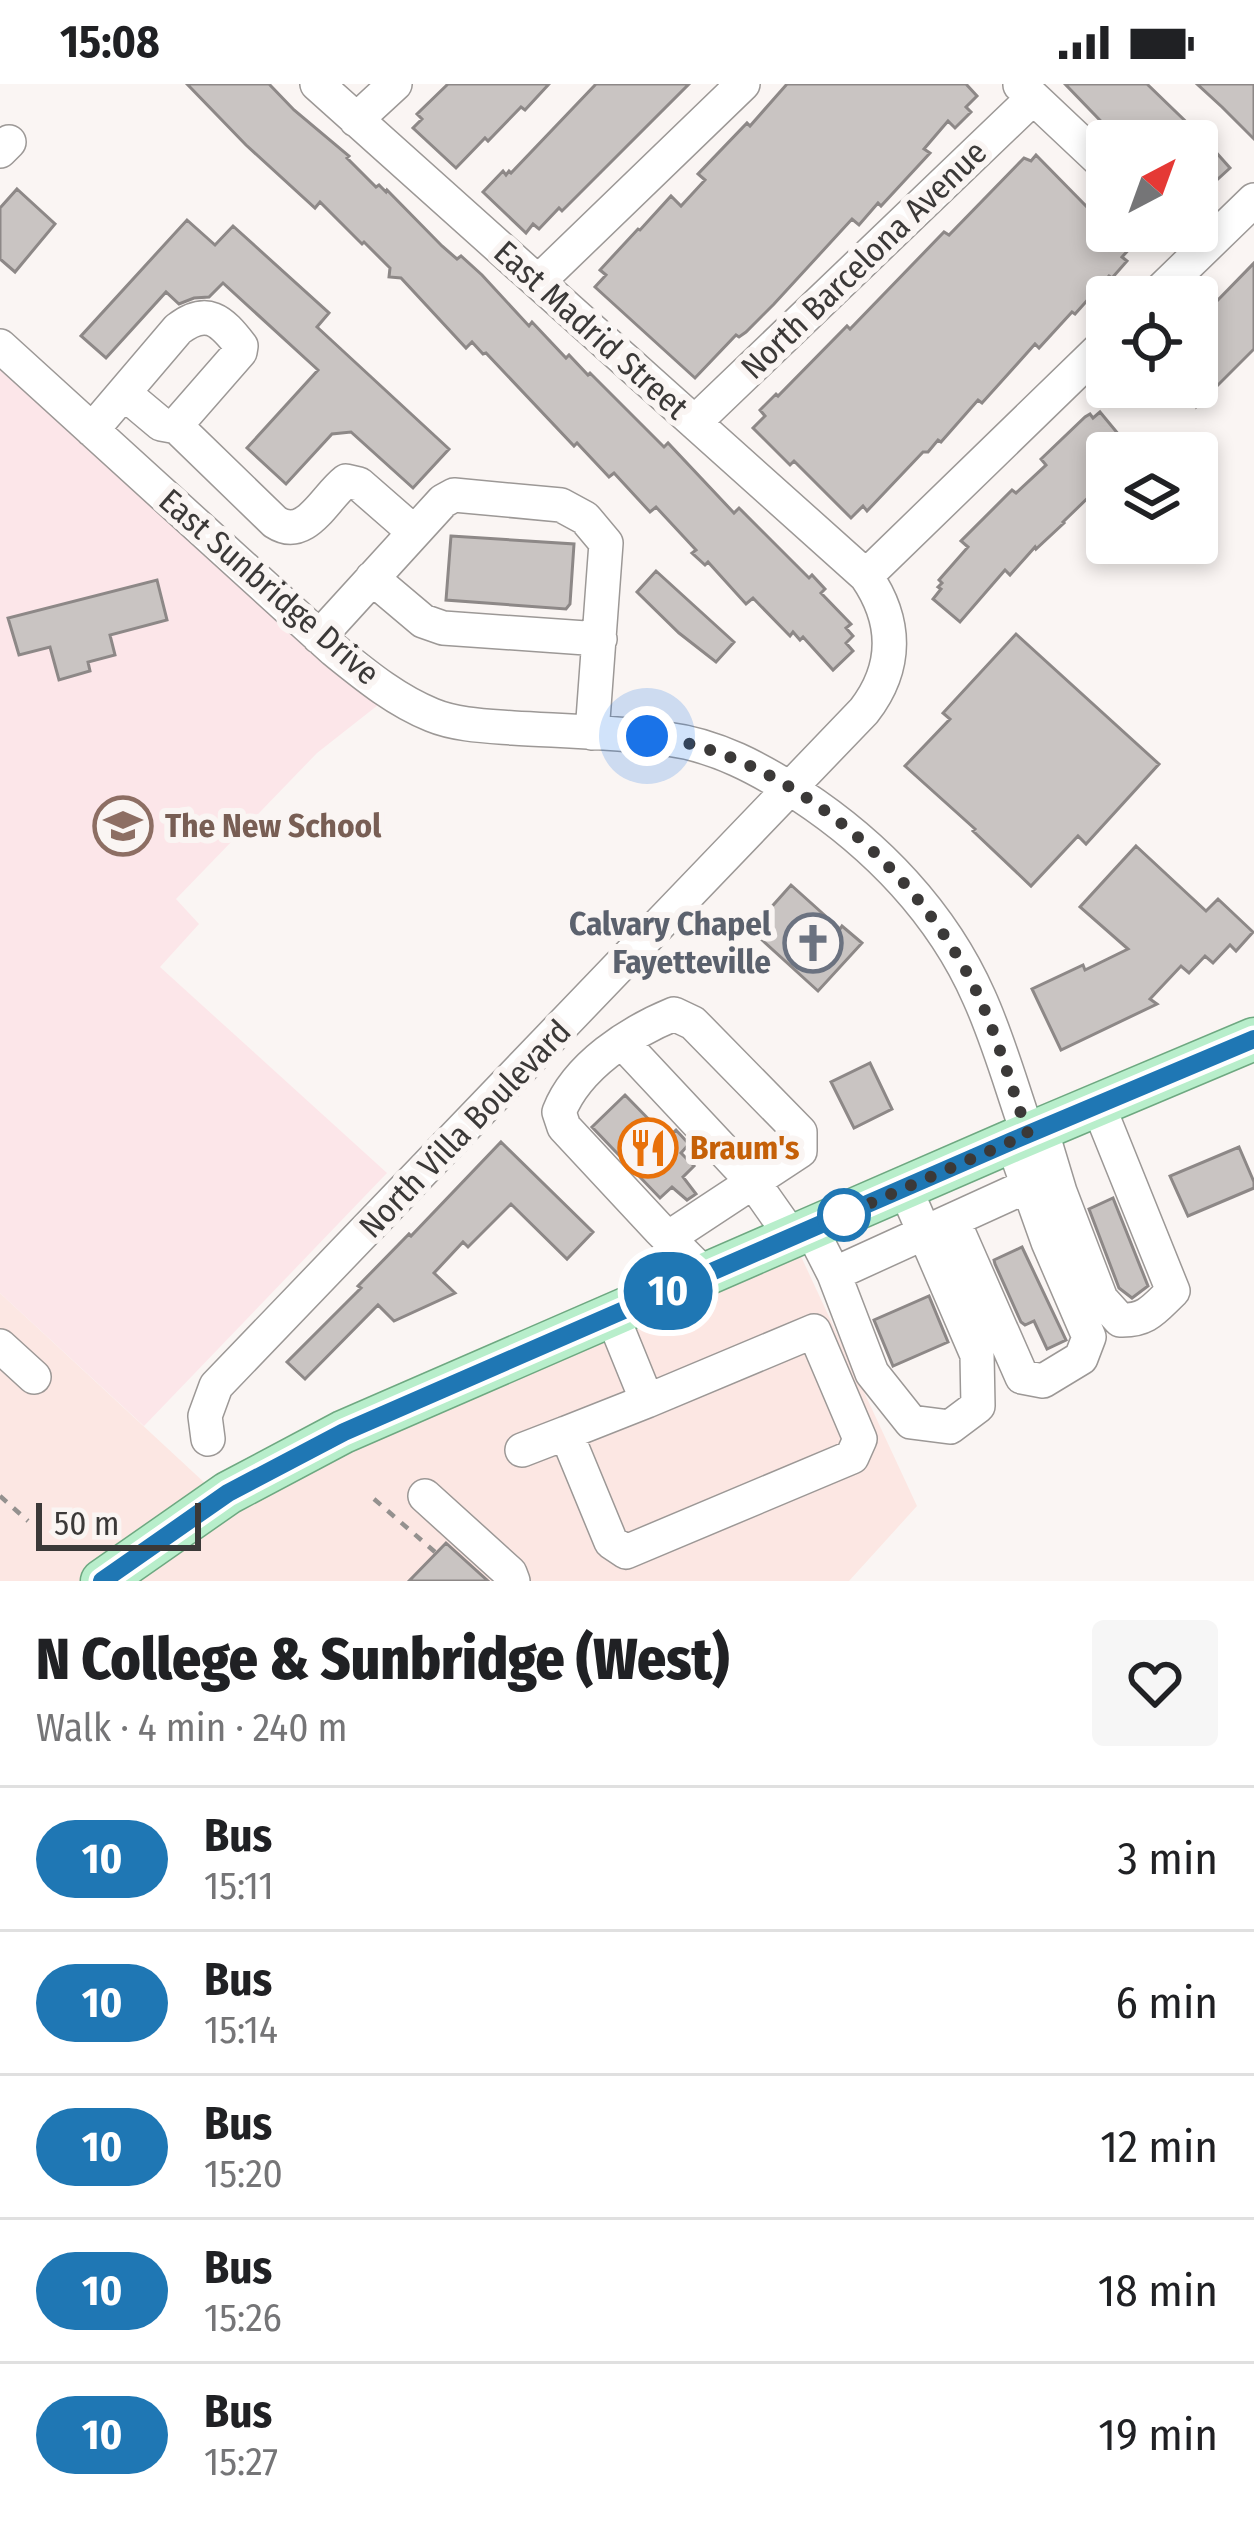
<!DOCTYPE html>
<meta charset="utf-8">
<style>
body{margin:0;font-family:"Fira Sans Condensed",sans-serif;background:#f6f6f6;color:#202124;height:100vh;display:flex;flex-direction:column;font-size:45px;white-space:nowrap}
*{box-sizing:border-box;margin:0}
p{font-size:39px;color:#757577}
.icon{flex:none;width:66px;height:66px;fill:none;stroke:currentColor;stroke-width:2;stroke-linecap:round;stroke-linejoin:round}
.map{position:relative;height:1497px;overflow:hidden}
.panel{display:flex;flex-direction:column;background:#fff;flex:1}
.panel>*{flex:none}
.badge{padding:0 24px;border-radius:39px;font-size:42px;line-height:78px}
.needle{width:78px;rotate:41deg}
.controls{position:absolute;left:1086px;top:36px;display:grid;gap:24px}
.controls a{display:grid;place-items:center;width:132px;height:132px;border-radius:12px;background:#fff;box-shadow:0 6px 18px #0003;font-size:60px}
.scale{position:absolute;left:36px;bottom:30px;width:165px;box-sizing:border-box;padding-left:12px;border:6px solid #3b3938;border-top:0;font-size:33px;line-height:42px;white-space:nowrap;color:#3b3938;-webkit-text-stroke:9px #faf5f3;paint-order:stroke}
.you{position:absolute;width:60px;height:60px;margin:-30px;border:9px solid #fff;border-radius:50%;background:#1a73e8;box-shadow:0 0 0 18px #1a73e833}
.map>.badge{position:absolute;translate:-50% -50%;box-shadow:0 0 0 6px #fff}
.round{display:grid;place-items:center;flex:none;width:126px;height:126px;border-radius:12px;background:#f6f6f6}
.head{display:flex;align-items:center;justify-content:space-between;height:204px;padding:0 36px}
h1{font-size:57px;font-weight:800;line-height:90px}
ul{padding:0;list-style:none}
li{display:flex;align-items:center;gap:36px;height:144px;padding:0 36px;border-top:3px solid #e0e0e0}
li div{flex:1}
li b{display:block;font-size:45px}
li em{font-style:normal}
li .badge{min-width:132px;font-weight:700;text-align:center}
.status{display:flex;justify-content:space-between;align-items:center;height:84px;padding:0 60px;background:#fff;direction:ltr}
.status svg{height:33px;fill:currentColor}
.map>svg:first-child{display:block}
</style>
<div class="status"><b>15:08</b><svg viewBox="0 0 49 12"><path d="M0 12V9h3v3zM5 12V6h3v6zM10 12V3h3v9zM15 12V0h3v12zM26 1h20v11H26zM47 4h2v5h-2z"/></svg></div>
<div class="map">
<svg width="1254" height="1497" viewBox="0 0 1254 1497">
<rect width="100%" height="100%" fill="#faf5f3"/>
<path fill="#fce7e3" d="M792 1153 917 1422 849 1497H0V1209L221 1414Z"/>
<path fill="#fce6e9" d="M0 262 392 610 317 669 176 815 199 840 160 883 387 1089 144 1342 0 1209Z"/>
<path fill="#c9c4c2" stroke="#8d8887" stroke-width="3" d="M187 0H269L294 26 349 72 347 74 376 103 379 101 386 108 387 106 442 162 457 175 461 172 482 191 529 242 532 238 566 274 569 271 588 291 590 289 664 363 668 359 734 429 739 424 809 494 812 491 825 505 821 509 851 540 846 544 853 552 846 559 853 567 833 586 803 553 800 556 793 548 790 552 753 514 746 520 708 478 705 481 692 469 696 466 656 423 650 428 614 389 609 393 577 359 574 362 486 269 483 270 472 258 466 264 401 194 389 193 390 184 364 158 362 160 320 118 315 124 246 61Z
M448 0H549L525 26 521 23 488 57 485 54 456 84 413 44 422 35 417 30Z
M596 0H689L562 127 559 124 539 145 533 140 526 149 483 108 503 87 506 91 509 87 511 89Z
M787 0H966L977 12 966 23 971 28 955 44 948 37 924 65 930 69 881 122 878 119 859 141 852 135 774 220 746 248 739 253 736 251 695 294 595 203 606 191 600 186 638 145 640 146 671 112 681 122 705 96 698 90 747 39 750 42Z
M1065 0H1147L1206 57 1230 84 1197 114V57H1120Z
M1197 0H1254V55L1222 23Z
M1036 71 1091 127 1107 138V147H1117L1133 161 1122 173 1127 177 1112 194 1109 192 1075 230 1072 228 1039 264 1035 260 982 319 978 316 941 358 938 356 928 368H923L867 427 863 422 851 434 794 377 790 381 753 344 765 332 760 326 776 310 778 312 847 242 850 245 944 148 949 151 1024 74 1031 77Z
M17 105 55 140 15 188 0 175V124Z
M187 136 215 161 233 142 329 229 317 243 449 365 413 404 351 348 332 350 286 400 247 364 318 286 223 199 209 213 194 214 179 220 166 208 106 274 81 252Z
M1254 179V265L1197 322V229L1209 216 1214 220Z
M1100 328 1134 369H1107V392L1097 401 1099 403 1063 438 1064 439 1036 465 1035 463 1010 491 1005 486 960 538 933 515 941 505 938 503 942 499 939 496 968 463 961 457 1012 406 1016 409 1046 381 1041 375 1085 333 1090 330 1093 334Z
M451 452 574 460 570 520 566 525 446 516Z
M656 487 734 558 716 578 679 549 637 508Z
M157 496 167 536 110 551 115 571 88 578 90 587 59 596 50 563 19 571 8 534Z
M1016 550 1159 680 1086 760 1078 752 1031 802 973 747 975 745 905 682 950 635 943 629Z
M1136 762 1206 827 1218 815 1253 848 1236 867 1230 861 1213 879 1205 872 1189 889 1181 882 1150 915 1157 920 1061 966 1032 905 1083 881 1085 886 1128 865 1080 823Z
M791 801 840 845 842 842 862 859 818 907 751 846Z
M870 979 892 1025 854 1044 831 998Z
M625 1011 667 1054 676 1046 689 1060 681 1069 694 1082 683 1093 696 1110 687 1116 672 1103 660 1114 592 1043Z
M501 1058 593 1148 567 1175 511 1120 468 1163 463 1158 434 1189 455 1209 394 1237 378 1221 305 1295 287 1278 361 1204 358 1202 409 1150 411 1152Z
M1239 1063 1254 1098V1104L1188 1132 1170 1092Z
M1113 1114 1148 1202 1132 1214 1119 1204 1089 1125Z
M1022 1163 1066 1256 1047 1265 1034 1237 1025 1241 1021 1238 995 1180 994 1176Z
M929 1212 948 1258 893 1282 874 1236Z
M446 1459 488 1497H409Z"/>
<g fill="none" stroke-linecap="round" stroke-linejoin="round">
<defs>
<path id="minor" d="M317 0 866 492
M1020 1 1107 83
M356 36 395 0
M0 67 9 58
M538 198 743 0
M1154 213 1254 116
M0 262 334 566C365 591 395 616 432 631 456 641 487 642 513 644 564 647 616 648 667 655 716 661 760 685 800 711 876 761 942 829 979 913 999 957 1012 1005 1028 1050
M695 338 1033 14
M175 341 275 438C306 458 324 414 346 397L359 400 414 448
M92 346 178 245C207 223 221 236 241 262L240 268 178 339 172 342 161 340 124 309
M372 494 423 537 443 544 600 555
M319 553 443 417 454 411 561 421 585 434 606 459 592 649
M622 958 754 1099 792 1153
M1041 1045 1060 1108 1041 1116
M1060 1108 1101 1215 1120 1236C1147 1237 1154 1225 1173 1207L1098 1021
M953 1136 1022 1293 1043 1297 1081 1274 1089 1253 1048 1158 1012 1057
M811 1145 834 1190 872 1289 911 1338 950 1343 978 1322 977 1271 905 1104
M668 1154 800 1067V1048L693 939 674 930C630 948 577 982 559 1028L564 1043 659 1145 705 1191
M834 1190 1027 1102
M612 1231 647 1317 814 1247 860 1355 852 1373 626 1468 611 1458 566 1349 647 1317
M0 1262 34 1293
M208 1355 205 1332 216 1302 864 627C898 583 897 537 866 492L1107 258
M522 1366 566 1349
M425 1412 510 1489 513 1497"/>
<path id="major" d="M102 1497 228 1409 343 1348 1012 1057 1254 955"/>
</defs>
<use href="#minor" stroke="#9c9896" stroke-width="36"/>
<use href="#major" stroke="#6ea881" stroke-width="45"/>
<path stroke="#94918f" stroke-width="4.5" stroke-dasharray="9 9" stroke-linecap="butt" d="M0 1412 28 1437
M374 1415 435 1468"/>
<use href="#minor" stroke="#fff" stroke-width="33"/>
<use href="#major" stroke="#b8eecb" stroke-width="42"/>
</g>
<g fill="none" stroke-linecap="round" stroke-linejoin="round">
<defs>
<path id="line" d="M102 1497 228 1409 344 1348 1012 1057 1254 955"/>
</defs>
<use href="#line" stroke="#fff" stroke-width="27"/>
<use href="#line" stroke="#1f77b4" stroke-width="18"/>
<path stroke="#3b3938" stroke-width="12" stroke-dasharray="0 21.6" d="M647 652C786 667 922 788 979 913 999 957 1012 1005 1028 1050L834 1135 844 1131"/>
</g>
<defs>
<symbol id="school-ring" viewBox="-11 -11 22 22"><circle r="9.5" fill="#faf5f3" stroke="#8d6e63" stroke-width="1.5"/><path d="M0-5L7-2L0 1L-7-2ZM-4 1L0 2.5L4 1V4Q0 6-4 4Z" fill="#8d6e63"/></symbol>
<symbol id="church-ring" viewBox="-11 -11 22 22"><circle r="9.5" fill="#faf5f3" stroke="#6b7280" stroke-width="1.5"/><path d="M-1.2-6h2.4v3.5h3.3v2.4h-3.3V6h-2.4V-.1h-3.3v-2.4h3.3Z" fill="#6b7280"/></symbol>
<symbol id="restaurant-ring" viewBox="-11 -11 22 22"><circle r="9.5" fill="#faf5f3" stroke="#e8710a" stroke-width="1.5"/><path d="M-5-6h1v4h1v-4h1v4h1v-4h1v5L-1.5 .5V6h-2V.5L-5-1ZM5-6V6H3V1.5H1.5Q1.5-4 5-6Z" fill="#e8710a"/></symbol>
</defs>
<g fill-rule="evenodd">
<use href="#school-ring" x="90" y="709" width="66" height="66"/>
<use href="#church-ring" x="780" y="826" width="66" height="66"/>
<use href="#restaurant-ring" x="615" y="1031" width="66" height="66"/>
</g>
<circle fill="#fff" stroke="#1f77b4" stroke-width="6" cx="844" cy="1131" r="24"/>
<g text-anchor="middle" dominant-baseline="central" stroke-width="12" stroke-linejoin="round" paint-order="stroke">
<g font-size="33" fill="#3b3938" stroke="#faf5f3">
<text transform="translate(864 176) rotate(-44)">North Barcelona Avenue</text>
<text transform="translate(591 246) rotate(42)">East Madrid Street</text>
<text transform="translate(269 503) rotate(41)">East Sunbridge Drive</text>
<text transform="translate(465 1045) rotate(-46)">North Villa Boulevard</text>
</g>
<g font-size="33" font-weight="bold" fill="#785e54" stroke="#faf5f3" text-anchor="start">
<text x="165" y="742">The New School</text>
</g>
<g font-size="33" font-weight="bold" fill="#5b616d" stroke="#faf5f3" text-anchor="end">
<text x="771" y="840">Calvary Chapel<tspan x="771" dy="38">Fayetteville</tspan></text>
</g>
<g font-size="33" font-weight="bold" fill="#c56008" stroke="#faf5f3" text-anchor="start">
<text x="690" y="1064">Braum's</text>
</g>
</g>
</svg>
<div class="controls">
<a><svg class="needle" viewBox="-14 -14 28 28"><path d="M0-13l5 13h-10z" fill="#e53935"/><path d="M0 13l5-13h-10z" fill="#757577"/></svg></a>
<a><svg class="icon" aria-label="locate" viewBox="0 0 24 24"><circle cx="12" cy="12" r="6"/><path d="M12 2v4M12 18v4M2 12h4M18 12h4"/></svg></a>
<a><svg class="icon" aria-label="layers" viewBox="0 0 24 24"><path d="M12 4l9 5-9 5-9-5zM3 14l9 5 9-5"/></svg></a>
</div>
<div class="scale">50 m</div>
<div class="you" style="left:647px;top:652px"></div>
<b class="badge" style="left:668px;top:1207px;background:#1f77b4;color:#fff">10</b>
</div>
<section class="panel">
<div class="head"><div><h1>N College &amp; Sunbridge (West)</h1><p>Walk · 4 min · 240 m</p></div><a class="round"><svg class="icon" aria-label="heart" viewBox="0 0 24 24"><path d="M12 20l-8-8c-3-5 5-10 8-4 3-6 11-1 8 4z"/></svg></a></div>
<ul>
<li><span class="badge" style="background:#1f77b4;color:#fff">10</span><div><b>Bus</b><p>15:11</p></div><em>3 min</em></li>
<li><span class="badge" style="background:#1f77b4;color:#fff">10</span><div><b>Bus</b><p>15:14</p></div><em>6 min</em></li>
<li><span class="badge" style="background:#1f77b4;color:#fff">10</span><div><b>Bus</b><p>15:20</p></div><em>12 min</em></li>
<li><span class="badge" style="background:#1f77b4;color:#fff">10</span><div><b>Bus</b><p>15:26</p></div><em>18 min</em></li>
<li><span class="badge" style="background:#1f77b4;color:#fff">10</span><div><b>Bus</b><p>15:27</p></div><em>19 min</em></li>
</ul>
</section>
